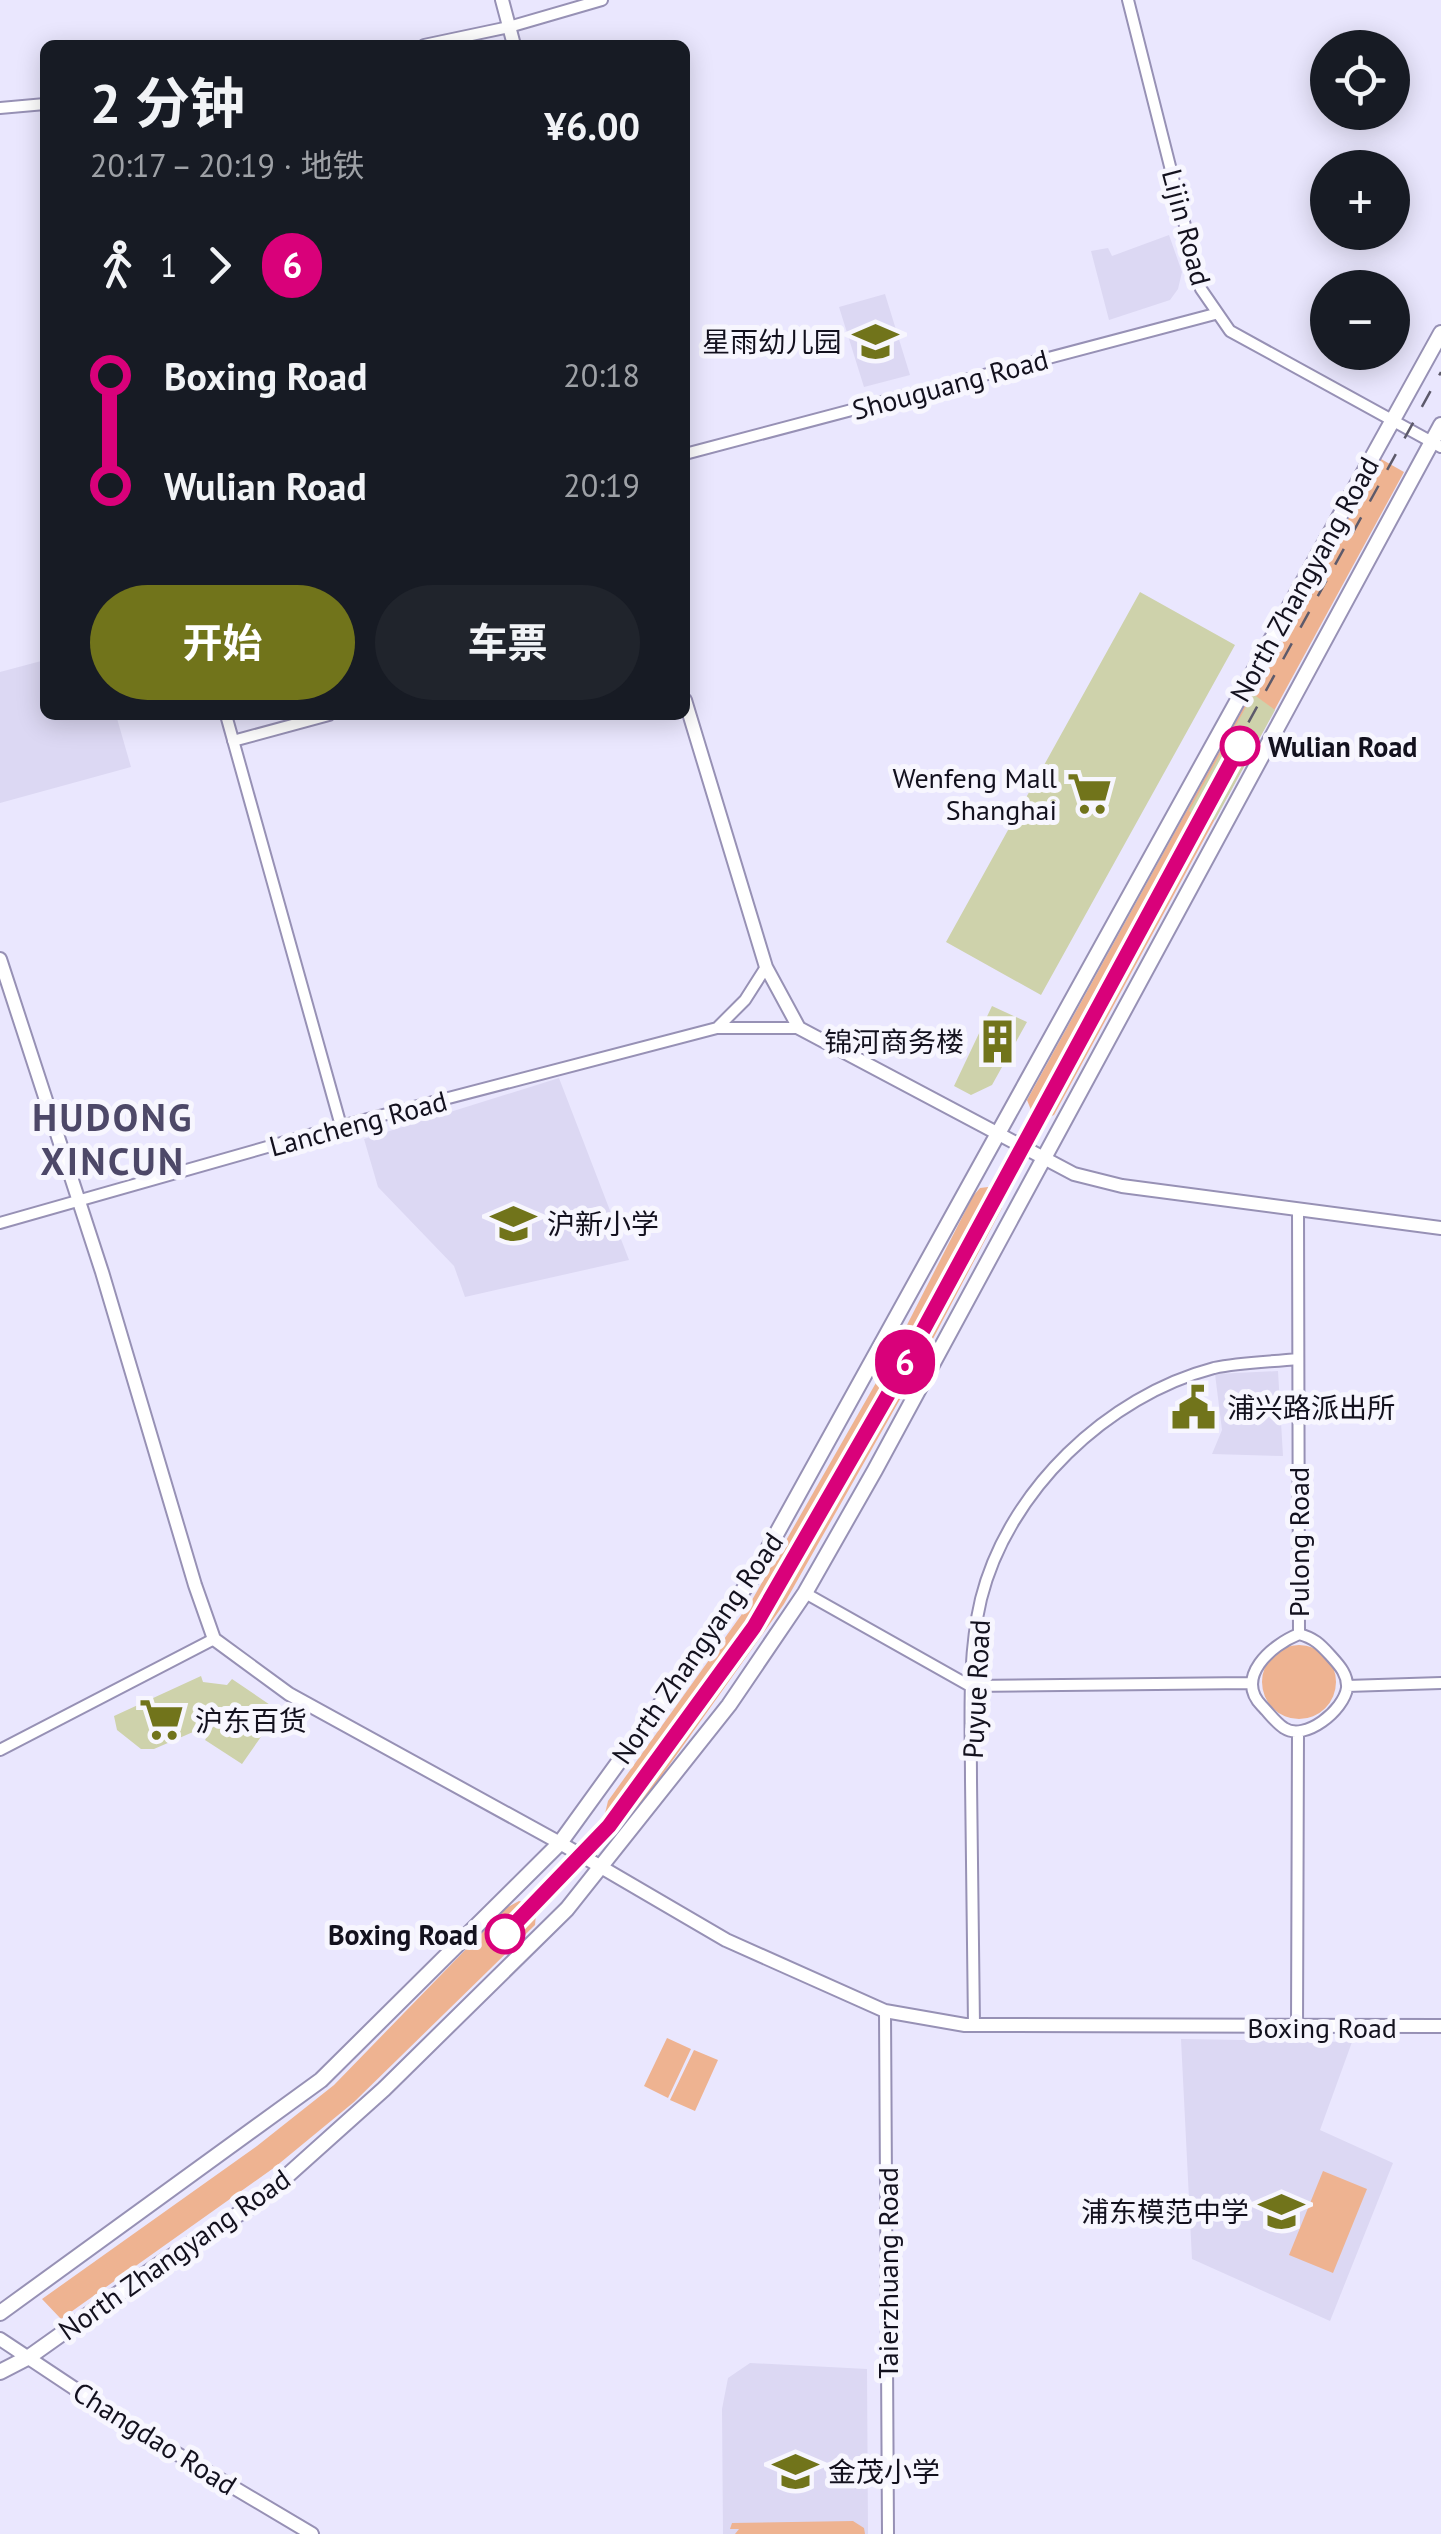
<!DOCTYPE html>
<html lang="zh">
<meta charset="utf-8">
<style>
body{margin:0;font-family:"PT Sans","Noto Sans SC",sans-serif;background:#20242c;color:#f1f3f6;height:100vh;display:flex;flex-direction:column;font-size:38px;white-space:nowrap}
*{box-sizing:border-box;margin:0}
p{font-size:32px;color:#9ea1a6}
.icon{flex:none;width:55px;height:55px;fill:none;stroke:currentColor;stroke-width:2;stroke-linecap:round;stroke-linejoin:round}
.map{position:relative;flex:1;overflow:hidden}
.sheet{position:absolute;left:40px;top:40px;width:650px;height:680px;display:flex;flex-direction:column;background:#171b24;border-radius:15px;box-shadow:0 5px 25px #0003}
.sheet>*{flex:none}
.badge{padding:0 20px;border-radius:32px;font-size:35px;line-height:65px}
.buttons{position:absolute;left:1310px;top:30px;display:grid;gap:20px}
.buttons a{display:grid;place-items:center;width:100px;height:100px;border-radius:50%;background:#171b24;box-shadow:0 5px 25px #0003;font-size:50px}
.map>.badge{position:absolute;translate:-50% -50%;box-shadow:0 0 0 5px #fff}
.legs{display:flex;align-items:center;gap:15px;height:110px;padding:0 50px;font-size:32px}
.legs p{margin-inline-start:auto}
.head{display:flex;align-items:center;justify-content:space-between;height:170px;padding:0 50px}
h1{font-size:55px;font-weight:700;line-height:75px}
.primary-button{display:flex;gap:20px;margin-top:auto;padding:20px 50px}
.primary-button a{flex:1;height:115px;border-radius:60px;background:#71741b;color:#fff;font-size:40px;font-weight:700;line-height:115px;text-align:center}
.primary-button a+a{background:#20242c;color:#f1f3f6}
ul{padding:0 50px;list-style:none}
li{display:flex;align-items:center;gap:35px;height:110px;font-size:38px}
li i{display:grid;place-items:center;width:15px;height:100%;margin:0 12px;background:currentColor}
li i::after{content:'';width:25px;height:25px;margin:-12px;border:8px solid;border-radius:50%;background:#171b24}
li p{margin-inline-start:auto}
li:first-child i{background:linear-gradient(#0000 50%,currentColor 0)}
li:last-child i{background:linear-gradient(currentColor 50%,#0000 0)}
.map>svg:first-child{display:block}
</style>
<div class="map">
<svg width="1441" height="2534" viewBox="0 0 1441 2534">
<rect width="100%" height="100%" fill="#eae7fe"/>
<path fill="#dcd8f3" d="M1169 235 1182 272 1178 289 1170 300 1109 320 1091 251 1108 248 1112 256Z
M885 294 910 375 864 387 839 307Z
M45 660V715H116L131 767 0 803V672Z
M559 1078 629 1260 465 1297 454 1266 378 1187 364 1139Z
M1278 1371 1283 1456 1212 1454 1222 1430 1215 1374Z
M1181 2039 1352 2042 1320 2130 1393 2163 1330 2321 1192 2259Z
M750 2363 867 2369 868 2534H723L722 2409 728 2378Z"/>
<path fill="#eeb391" d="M1381 459 1404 472 1054 1115 1047 1118 1031 1110 1027 1100Z
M988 1187 999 1194 1002 1208 916 1371 784 1604 626 1826 612 1829 603 1822 608 1801 752 1600 889 1360 973 1196 980 1188Z
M1262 1682a37 37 0 1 1 74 0a37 37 0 1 1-74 0Z
M519 1901 530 1904 536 1914 535 1925 354 2102 275 2167 61 2319 42 2299 257 2146 334 2085 506 1908Z
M667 2038 691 2049 668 2098 644 2086Z
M694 2050 718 2060 695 2111 670 2100Z
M1323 2171 1367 2189 1333 2273 1289 2255Z
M853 2521 864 2528 865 2534H735L739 2529H730L732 2523Z"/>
<path fill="#ced2ab" d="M1140 592 1235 645 1041 995 946 942Z
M1253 694 1275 710 1215 820 1196 817 1189 811Z
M992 1006 1027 1022 992 1085 971 1095 954 1086Z
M201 1676 203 1682 227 1685 232 1679 279 1711 242 1764 205 1740 216 1722 154 1749H141L117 1730 114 1716Z"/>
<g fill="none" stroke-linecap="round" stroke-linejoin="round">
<defs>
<path id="minor" d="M1128 0 1201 289 1230 331 1441 447
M424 45 509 27 602 0
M0 108 45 104
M685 454 1215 314
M226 715 341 1126
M233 741 329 715
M717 1028 745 1000 766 967
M1298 1209 1299 1634
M0 1223 341 1126 717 1028H799
M805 1593 970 1686 1249 1683
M1299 1634C1314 1638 1320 1644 1330 1655 1339 1665 1348 1674 1347 1688 1344 1710 1305 1742 1284 1728 1276 1723 1269 1713 1262 1706 1234 1678 1271 1645 1299 1634Z
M1347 1686 1441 1683
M0 1750 214 1639
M885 2011 888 2534
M974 2025C973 1943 972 1862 971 1781 971 1721 967 1658 981 1599 1008 1491 1107 1396 1214 1368 1241 1362 1271 1362 1298 1359
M1297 2028 1298 1732"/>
<path id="tertiary" d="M502 0 514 45
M685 700 766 967 799 1028 1074 1174 1122 1186 1441 1228
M0 959 102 1272 195 1585 214 1639 289 1694 560 1843 726 1940 885 2011 965 2025 1441 2026
M0 2339 137 2430 312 2534"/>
<path id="secondary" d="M0 2313 321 2080 560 1843 752 1578 1441 333
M0 2372 29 2357 160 2264 259 2201 384 2089 567 1909 729 1705 805 1593 875 1470 1441 425"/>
</defs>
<use href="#minor" stroke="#9791b5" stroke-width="14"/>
<use href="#tertiary" stroke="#9791b5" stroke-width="16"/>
<use href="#secondary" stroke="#9791b5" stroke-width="18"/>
<use href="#minor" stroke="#fff" stroke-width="10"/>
<use href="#tertiary" stroke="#fff" stroke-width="12"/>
<use href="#secondary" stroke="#fff" stroke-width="14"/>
<path stroke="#5d5a6b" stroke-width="2.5" stroke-dasharray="18 18" stroke-linecap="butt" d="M678 1722 750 1624 792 1555 885 1391 948 1269 1441 372"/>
</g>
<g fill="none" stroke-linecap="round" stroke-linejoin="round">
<defs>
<path id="line-1" d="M505 1934 609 1826 754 1627 889 1393 1240 746"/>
</defs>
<use href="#line-1" stroke="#fff" stroke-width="22"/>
<use href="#line-1" stroke="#d9017a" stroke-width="15"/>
</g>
<defs>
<symbol id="school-bare" viewBox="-9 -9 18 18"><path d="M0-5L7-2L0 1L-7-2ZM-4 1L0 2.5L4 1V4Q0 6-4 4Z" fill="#71741b" stroke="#f7f6fe" stroke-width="2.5" paint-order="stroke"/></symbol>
<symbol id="supermarket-bare" viewBox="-9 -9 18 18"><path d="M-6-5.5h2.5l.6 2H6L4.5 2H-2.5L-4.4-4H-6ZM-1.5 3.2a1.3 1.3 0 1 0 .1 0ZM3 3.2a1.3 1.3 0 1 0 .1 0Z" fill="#71741b" stroke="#f7f6fe" stroke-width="2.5" paint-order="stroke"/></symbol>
<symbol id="building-bare" viewBox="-9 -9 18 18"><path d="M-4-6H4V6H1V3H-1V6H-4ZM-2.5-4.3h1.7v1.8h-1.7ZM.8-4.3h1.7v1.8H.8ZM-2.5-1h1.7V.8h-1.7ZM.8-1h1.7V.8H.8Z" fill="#71741b" stroke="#f7f6fe" stroke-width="2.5" paint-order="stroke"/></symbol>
<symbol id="civic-bare" viewBox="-9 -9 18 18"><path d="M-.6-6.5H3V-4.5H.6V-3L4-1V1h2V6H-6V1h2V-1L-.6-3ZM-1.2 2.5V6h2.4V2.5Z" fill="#71741b" stroke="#f7f6fe" stroke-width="2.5" paint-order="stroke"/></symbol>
</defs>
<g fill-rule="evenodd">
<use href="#school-bare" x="844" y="310" width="63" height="63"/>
<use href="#supermarket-bare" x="1058" y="762" width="63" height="63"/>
<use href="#building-bare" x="966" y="1010" width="63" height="63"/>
<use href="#school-bare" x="482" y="1192" width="63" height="63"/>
<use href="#civic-bare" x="1162" y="1376" width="63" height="63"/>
<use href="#supermarket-bare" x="130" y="1688" width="63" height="63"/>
<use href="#school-bare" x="1250" y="2180" width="63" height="63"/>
<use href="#school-bare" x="764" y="2440" width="63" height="63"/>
</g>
<g fill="#fff" stroke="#d9017a" stroke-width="5">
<circle cx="1240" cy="746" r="18"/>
<circle cx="505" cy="1934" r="18"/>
</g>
<g text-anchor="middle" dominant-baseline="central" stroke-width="10" stroke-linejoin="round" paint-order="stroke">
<g font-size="28" fill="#13111e" stroke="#f7f6fe">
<text transform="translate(1187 227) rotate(75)">Lijin Road</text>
<text transform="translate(950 384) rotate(-15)">Shouguang Road</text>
<text transform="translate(1304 579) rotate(-61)">North Zhangyang Road</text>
<text transform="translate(358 1123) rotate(-15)">Lancheng Road</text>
<text transform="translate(1298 1542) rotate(-90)">Pulong Road</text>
<text transform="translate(697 1648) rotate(-55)">North Zhangyang Road</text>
<text transform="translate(976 1689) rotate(-87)">Puyue Road</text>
<text x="1322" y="2027">Boxing Road</text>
<text transform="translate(174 2254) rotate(-35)">North Zhangyang Road</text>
<text transform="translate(887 2273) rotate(-90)">Taierzhuang Road</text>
<text transform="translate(155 2438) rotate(32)">Changdao Road</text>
</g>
<g font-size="28" fill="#13111e" stroke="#f7f6fe" text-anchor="end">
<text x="842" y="341">星雨幼儿园</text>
<text x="1057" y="777">Wenfeng Mall<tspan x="1057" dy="32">Shanghai</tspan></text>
<text x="964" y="1041">锦河商务楼</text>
<text x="547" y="1223" text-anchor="start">沪新小学</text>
<text x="1227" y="1407" text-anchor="start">浦兴路派出所</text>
<text x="195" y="1720" text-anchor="start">沪东百货</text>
<text x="1249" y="2211">浦东模范中学</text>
<text x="828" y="2471" text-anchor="start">金茂小学</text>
</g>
<g font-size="28" font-weight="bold" fill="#13111e" stroke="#f7f6fe" text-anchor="start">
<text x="1268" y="746">Wulian Road</text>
<text x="478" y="1934" text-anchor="end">Boxing Road</text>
</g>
<g font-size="38" font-weight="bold" letter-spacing="2.5" fill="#4d4868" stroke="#f7f6fe">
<text x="113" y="1116">HUDONG<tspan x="113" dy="44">XINCUN</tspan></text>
</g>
</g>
</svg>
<div class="buttons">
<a><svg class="icon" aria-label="locate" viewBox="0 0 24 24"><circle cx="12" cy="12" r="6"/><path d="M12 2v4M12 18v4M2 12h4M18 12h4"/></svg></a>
<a>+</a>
<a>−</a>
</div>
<b class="badge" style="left:905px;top:1362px;background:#d9017a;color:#fff">6</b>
<section class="sheet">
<div class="head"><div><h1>2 分钟</h1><p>20:17 – 20:19 · 地铁</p></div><b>¥6.00</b></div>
<div class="legs"><svg class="icon" aria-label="walk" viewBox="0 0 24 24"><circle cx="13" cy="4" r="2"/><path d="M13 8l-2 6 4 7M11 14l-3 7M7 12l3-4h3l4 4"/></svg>1<svg class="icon" aria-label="forward" viewBox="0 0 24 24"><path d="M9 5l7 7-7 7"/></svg><b class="badge" style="background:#d9017a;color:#fff">6</b></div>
<ul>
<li><i style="color:#d9017a"></i><b>Boxing Road</b><p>20:18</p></li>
<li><i style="color:#d9017a"></i><b>Wulian Road</b><p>20:19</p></li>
</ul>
<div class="primary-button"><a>开始</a><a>车票</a></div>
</section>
</div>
